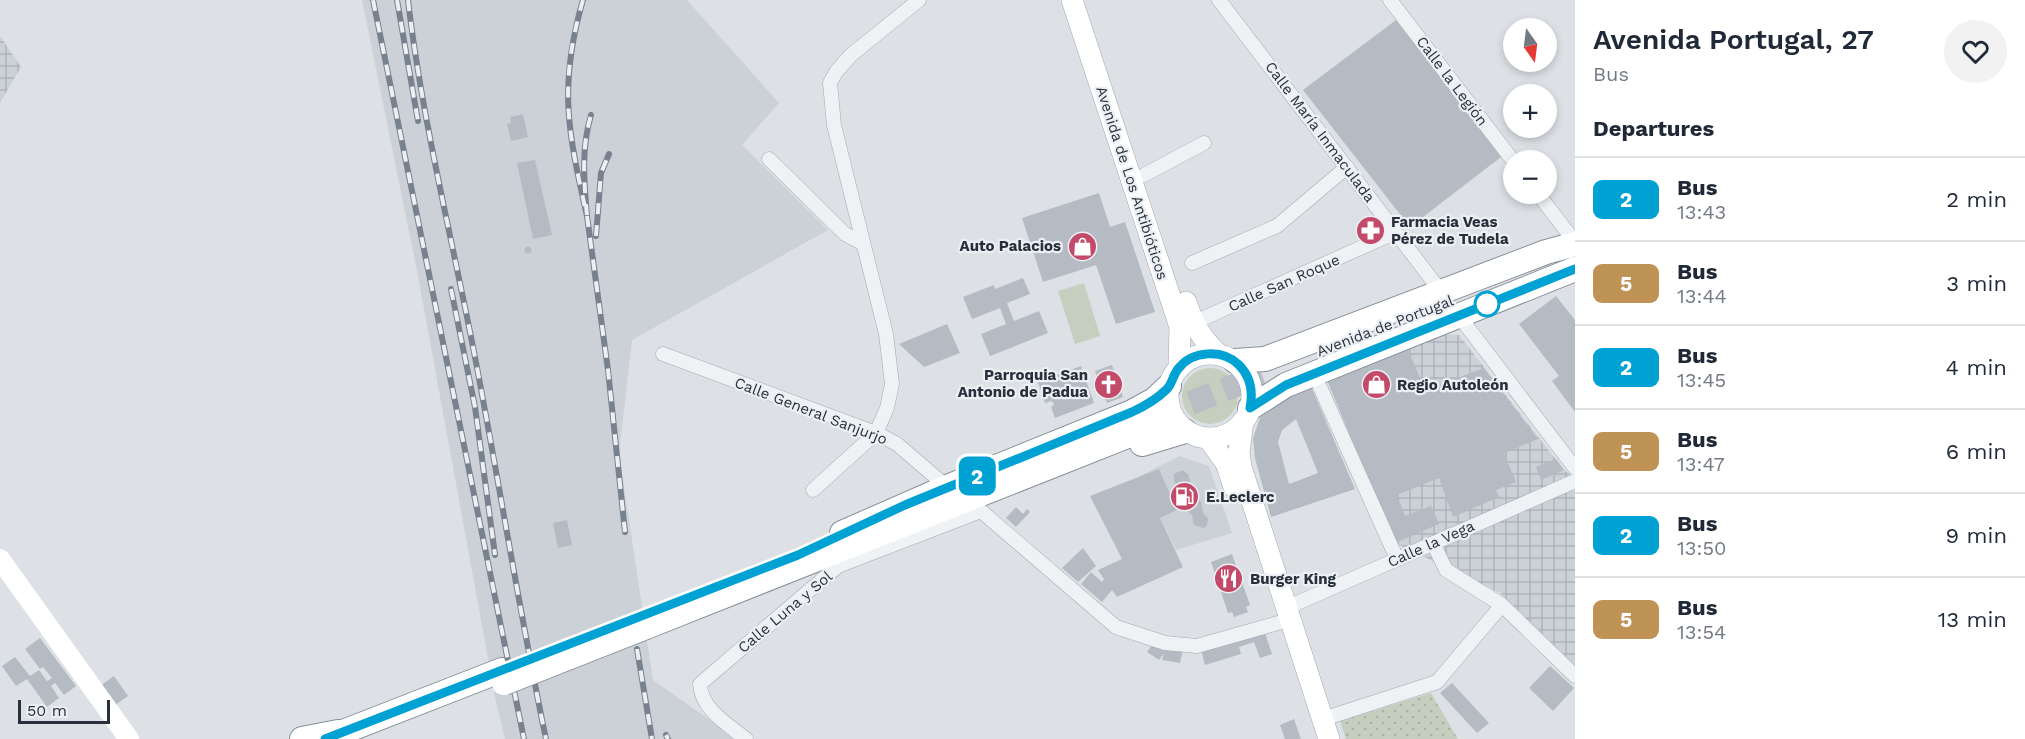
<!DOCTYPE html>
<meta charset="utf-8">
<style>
body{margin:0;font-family:"Work Sans",sans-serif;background:#f2f2f3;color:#1f2937;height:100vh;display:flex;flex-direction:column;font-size:22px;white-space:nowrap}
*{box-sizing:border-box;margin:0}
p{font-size:20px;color:#747a83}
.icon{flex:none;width:33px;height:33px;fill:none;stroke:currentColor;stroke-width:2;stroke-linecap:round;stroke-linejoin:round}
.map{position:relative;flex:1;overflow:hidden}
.drawer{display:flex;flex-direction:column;background:#fff;width:450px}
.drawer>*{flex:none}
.badge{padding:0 12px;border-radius:9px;font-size:21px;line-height:39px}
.needle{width:39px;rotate:166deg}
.fabs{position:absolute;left:1503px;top:18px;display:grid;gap:12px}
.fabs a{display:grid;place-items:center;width:54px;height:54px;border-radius:50%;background:#fff;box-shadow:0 3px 9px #0003;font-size:30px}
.scale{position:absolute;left:18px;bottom:15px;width:92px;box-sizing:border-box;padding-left:6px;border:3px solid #28313b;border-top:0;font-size:16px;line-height:21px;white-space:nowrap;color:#28313b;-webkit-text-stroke:4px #ecf0f4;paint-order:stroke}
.map>.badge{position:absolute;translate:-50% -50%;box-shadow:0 0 0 3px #fff}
h2{padding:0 18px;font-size:22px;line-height:54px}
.round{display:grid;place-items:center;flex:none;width:63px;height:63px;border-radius:32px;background:#f2f2f3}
.overview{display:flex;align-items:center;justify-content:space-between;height:102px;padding:0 18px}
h1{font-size:28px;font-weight:600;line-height:45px}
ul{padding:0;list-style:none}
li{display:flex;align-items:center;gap:18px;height:84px;padding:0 18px;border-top:2px solid #e0e1e3}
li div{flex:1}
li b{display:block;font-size:22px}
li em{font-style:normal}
li .badge{min-width:66px;font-weight:700;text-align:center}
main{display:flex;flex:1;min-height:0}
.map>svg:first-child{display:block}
</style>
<main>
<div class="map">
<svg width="1575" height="739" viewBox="0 0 1575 739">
<defs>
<pattern id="industrial-grid" width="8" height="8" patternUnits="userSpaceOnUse" patternTransform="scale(1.5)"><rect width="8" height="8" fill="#cbd1d7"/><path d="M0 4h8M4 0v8" fill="none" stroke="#aeb4b9"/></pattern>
<pattern id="park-dots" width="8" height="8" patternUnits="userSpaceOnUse" patternTransform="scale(1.5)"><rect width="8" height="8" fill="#c4cfbf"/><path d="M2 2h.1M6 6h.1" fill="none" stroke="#a8b2a5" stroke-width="1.8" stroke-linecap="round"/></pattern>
</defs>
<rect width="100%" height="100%" fill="#dde1e6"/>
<path fill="#cbd1d7" d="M362 0H687L779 103 742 145 828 230 632 340 619 453 653 680 737 739H505L496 702 418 276Z
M1179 456 1209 466 1232 533 1176 550 1140 476Z"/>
<path fill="url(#industrial-grid)" d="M0 36 21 67 0 103Z
M1440 334 1459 335 1564 470 1575 479V665L1500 593 1395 543 1327 380Z"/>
<path fill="#c4cfbf" d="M1084 283 1100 336 1075 344 1058 291Z
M1182 396a28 28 0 1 1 56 0a28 28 0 1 1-56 0Z"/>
<path fill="url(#park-dots)" d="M1431 693 1458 739H1346L1340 721Z"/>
<path fill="#b5bbc2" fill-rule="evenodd" d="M1396 20 1501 157 1410 227 1303 90Z
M523 114 528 137 511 141 507 124 511 123 510 117Z
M535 160 552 235 533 239 517 163Z
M1099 193 1110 227 1125 222 1155 312 1116 324 1096 265 1043 282 1022 218Z
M524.5 250a3.5 3.5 0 1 1 7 0a3.5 3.5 0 1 1-7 0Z
M1023 278 1030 294 1007 303 1014 321 1039 311 1048 333 990 356 981 334 1006 324 1000 308 972 319 963 297 994 285 995 289Z
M1556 296 1575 320V412L1552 381 1559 376 1519 324Z
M947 324 960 353 924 367 899 344Z
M1407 347 1425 390 1484 368 1538 439 1504 453 1516 482 1496 490 1499 497 1453 517 1439 478 1397 495 1405 516 1431 506 1439 524 1395 543 1327 380Z
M1112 365 1123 397 1107 403 1095 371Z
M1081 366 1094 403 1055 418 1051 407 1054 405 1052 401 1045 403 1038 382Z
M1310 384 1355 489 1271 517 1255 458 1253 438 1260 418 1267 410ZM1296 419 1318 473 1289 484 1278 442 1282 430Z
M1556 459 1564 470 1541 480 1536 467Z
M1159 469 1177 510 1160 518 1183 567 1117 597 1112 590 1102 602 1081 584 1091 572 1102 582 1104 579 1098 570 1122 559 1090 496Z
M1182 470 1188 474 1195 496 1201 502 1203 513 1208 518 1207 525 1204 528 1194 525 1192 515 1187 510V503L1174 481V474Z
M1016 507 1023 514 1027 509 1030 512 1016 527 1006 518Z
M567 520 572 545 558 548 553 523Z
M1083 548 1096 566 1078 582 1062 568Z
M1232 554 1250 605 1246 607 1248 612 1234 617 1232 612 1228 613 1211 562Z
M1264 630 1272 654 1260 658 1254 642 1239 647 1241 654 1205 665 1201 650Z
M40 638 76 686 64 695 55 683 51 686 59 698 47 707 27 679 16 686 2 666 15 657 30 676 39 670 47 681 52 678 43 667 40 669 25 649Z
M1154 642 1183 649 1180 663 1162 660 1164 653 1159 660 1147 652Z
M1550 666 1574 688 1553 711 1529 688Z
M114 676 128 696 114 706 100 686Z
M1452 683 1489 723 1477 733 1440 693Z
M1294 719 1301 739H1285L1280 725Z"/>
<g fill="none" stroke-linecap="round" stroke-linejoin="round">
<path stroke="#b9bec4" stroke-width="24" stroke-dasharray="24 12" stroke-linecap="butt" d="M1157 416 1262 375"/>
<defs>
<path id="street" d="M1219 0 1442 293
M1390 0 1514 162
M769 159 845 234 862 243
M1144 175 1204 143
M1538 194 1575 242
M1192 263 1277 226 1347 167
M1459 316 1575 468
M1204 318 1396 232
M663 354 876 433 897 444 947 487
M1320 387 1397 559
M813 490 876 433 887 408 892 384 886 334 834 125 830 83 836 72 851 55 919 0
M1433 543 1446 570 1502 605 1575 676
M1286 608 1575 481
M1323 719 1437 682 1502 605
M746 739C727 724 701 709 700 684L838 566 981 511 1116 627 1165 643 1197 646 1278 623"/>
<path id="primary" d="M1072 0 1180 327 1179 368
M1186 302C1193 324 1201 338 1218 354
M1168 396a42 42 0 1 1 84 0a42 42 0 1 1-84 0Z
M1243 421 1239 452 1241 467 1329 739
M1208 438 1226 463 1234 487"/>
<path id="highway" d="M1235 361 1265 359 1546 252 1575 244
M1250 408 1286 385 1575 269
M1142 444 1185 431
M842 533 947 487 1132 412 1154 400 1169 386
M646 627 1160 423
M302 739 338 732
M325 739 502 670"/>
</defs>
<use href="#street" stroke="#a3a9af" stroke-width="15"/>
<use href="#primary" stroke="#9da7b0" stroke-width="22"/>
<use href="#highway" stroke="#86909b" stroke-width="26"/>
<use href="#street" stroke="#eff2f4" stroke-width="14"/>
<path stroke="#fff" stroke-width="20" d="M0 559 129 739"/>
<use href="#primary" stroke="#fff" stroke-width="21"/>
<use href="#highway" stroke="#fff" stroke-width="24"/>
<defs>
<path id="rail" d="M373 0 524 739
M397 0 418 121
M408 0C422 119 451 234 474 352 499 481 519 610 546 739
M583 0C558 86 568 132 587 216 584 181 581 149 591 115
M587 216 608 370 625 532
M596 236 601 173 609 154
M451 289 475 407 495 555
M637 649 652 739
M666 735 668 739"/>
</defs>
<use href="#rail" stroke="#78828e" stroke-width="6"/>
<use href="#rail" stroke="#ecf0f4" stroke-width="4" stroke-dasharray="11" stroke-linecap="butt"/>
<defs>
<path id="highway-bridge" d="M504 683 646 627"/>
</defs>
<use href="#highway-bridge" stroke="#86909b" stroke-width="26" stroke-linecap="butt"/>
<use href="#highway-bridge" stroke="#fff" stroke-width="24"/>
</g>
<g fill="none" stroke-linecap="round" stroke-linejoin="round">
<defs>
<path id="line" d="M325 739 798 555 905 505 1132 412C1145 406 1157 399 1167 389 1172 384 1173 375 1178 369 1192 350 1223 349 1239 365 1251 377 1253 393 1250 408L1286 385 1575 269"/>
</defs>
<use href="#line" stroke="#fff" stroke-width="14"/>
<use href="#line" stroke="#00a2d3" stroke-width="9"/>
</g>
<defs>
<symbol id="pharmacy-disc" viewBox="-11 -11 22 22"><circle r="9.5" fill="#c34a68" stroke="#ecf0f4"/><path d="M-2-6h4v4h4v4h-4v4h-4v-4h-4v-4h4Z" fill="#fff"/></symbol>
<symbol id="shop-disc" viewBox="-11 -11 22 22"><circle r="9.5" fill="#c34a68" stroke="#ecf0f4"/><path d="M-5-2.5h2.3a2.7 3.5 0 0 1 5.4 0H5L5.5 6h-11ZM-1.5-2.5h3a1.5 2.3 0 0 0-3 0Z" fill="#fff"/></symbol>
<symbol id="church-disc" viewBox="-11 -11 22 22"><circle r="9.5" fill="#c34a68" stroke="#ecf0f4"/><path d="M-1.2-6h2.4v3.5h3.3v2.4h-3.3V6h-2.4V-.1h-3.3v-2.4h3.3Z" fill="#fff"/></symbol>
<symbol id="fuel-disc" viewBox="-11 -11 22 22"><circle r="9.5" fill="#c34a68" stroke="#ecf0f4"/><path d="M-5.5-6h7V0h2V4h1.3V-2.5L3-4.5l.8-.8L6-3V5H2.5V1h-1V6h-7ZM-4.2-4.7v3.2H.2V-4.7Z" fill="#fff"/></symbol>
<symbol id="restaurant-disc" viewBox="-11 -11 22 22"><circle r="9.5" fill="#c34a68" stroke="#ecf0f4"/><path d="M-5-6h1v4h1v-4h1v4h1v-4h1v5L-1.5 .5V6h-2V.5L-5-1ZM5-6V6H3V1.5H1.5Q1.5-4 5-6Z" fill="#fff"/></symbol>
</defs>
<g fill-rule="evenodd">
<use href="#pharmacy-disc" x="1354" y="214" width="33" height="33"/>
<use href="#shop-disc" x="1066" y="230" width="33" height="33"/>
<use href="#church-disc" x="1092" y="368" width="33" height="33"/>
<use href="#shop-disc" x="1360" y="368" width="33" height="33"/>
<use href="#fuel-disc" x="1168" y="480" width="33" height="33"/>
<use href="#restaurant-disc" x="1212" y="562" width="33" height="33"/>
</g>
<circle fill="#fff" stroke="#00a2d3" stroke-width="3" cx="1487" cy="304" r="12"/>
<g text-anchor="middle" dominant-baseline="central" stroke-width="4.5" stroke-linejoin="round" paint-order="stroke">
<g font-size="15" fill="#28313b" stroke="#ecf0f4">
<text transform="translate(1452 81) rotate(53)">Calle la Legión</text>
<text transform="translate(1320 132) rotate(53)">Calle María Inmaculada</text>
<text transform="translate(1132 183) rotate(72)">Avenida de Los Antibióticos</text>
<text transform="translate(1284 283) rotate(-24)">Calle San Roque</text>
<text transform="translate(1385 326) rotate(-21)">Avenida de Portugal</text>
<text transform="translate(811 411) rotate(21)">Calle General Sanjurjo</text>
<text transform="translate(1431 544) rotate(-24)">Calle la Vega</text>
<text transform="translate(785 612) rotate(-40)">Calle Luna y Sol</text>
</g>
<g font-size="15" font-weight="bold" fill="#28313b" stroke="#ecf0f4" text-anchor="start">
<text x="1391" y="222">Farmacia Veas<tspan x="1391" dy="17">Pérez de Tudela</tspan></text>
<text x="1061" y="246" text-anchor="end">Auto Palacios</text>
<text x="1088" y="375" text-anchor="end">Parroquia San<tspan x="1088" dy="17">Antonio de Padua</tspan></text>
<text x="1397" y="385">Regio Autoleón</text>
<text x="1206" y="497">E.Leclerc</text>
<text x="1250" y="579">Burger King</text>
</g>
</g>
</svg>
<div class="fabs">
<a><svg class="needle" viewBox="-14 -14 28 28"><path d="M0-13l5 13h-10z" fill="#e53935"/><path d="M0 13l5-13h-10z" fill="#747a83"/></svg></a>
<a>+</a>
<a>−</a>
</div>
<div class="scale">50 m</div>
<b class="badge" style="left:977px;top:476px;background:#00a2d3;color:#fff">2</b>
</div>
<section class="drawer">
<div class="overview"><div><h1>Avenida Portugal, 27</h1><p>Bus</p></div><a class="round"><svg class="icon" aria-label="heart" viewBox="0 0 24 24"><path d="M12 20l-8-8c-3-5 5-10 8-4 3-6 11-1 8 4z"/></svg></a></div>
<h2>Departures</h2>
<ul>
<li><span class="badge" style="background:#00a2d3;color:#fff">2</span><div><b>Bus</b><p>13:43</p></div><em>2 min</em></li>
<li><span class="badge" style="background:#bf9255;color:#fff">5</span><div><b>Bus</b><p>13:44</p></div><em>3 min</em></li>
<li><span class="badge" style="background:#00a2d3;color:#fff">2</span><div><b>Bus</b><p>13:45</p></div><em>4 min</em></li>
<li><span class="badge" style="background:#bf9255;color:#fff">5</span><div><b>Bus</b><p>13:47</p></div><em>6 min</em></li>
<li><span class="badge" style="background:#00a2d3;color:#fff">2</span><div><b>Bus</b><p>13:50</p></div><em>9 min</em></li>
<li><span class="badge" style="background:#bf9255;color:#fff">5</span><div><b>Bus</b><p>13:54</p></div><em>13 min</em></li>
</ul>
</section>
</main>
